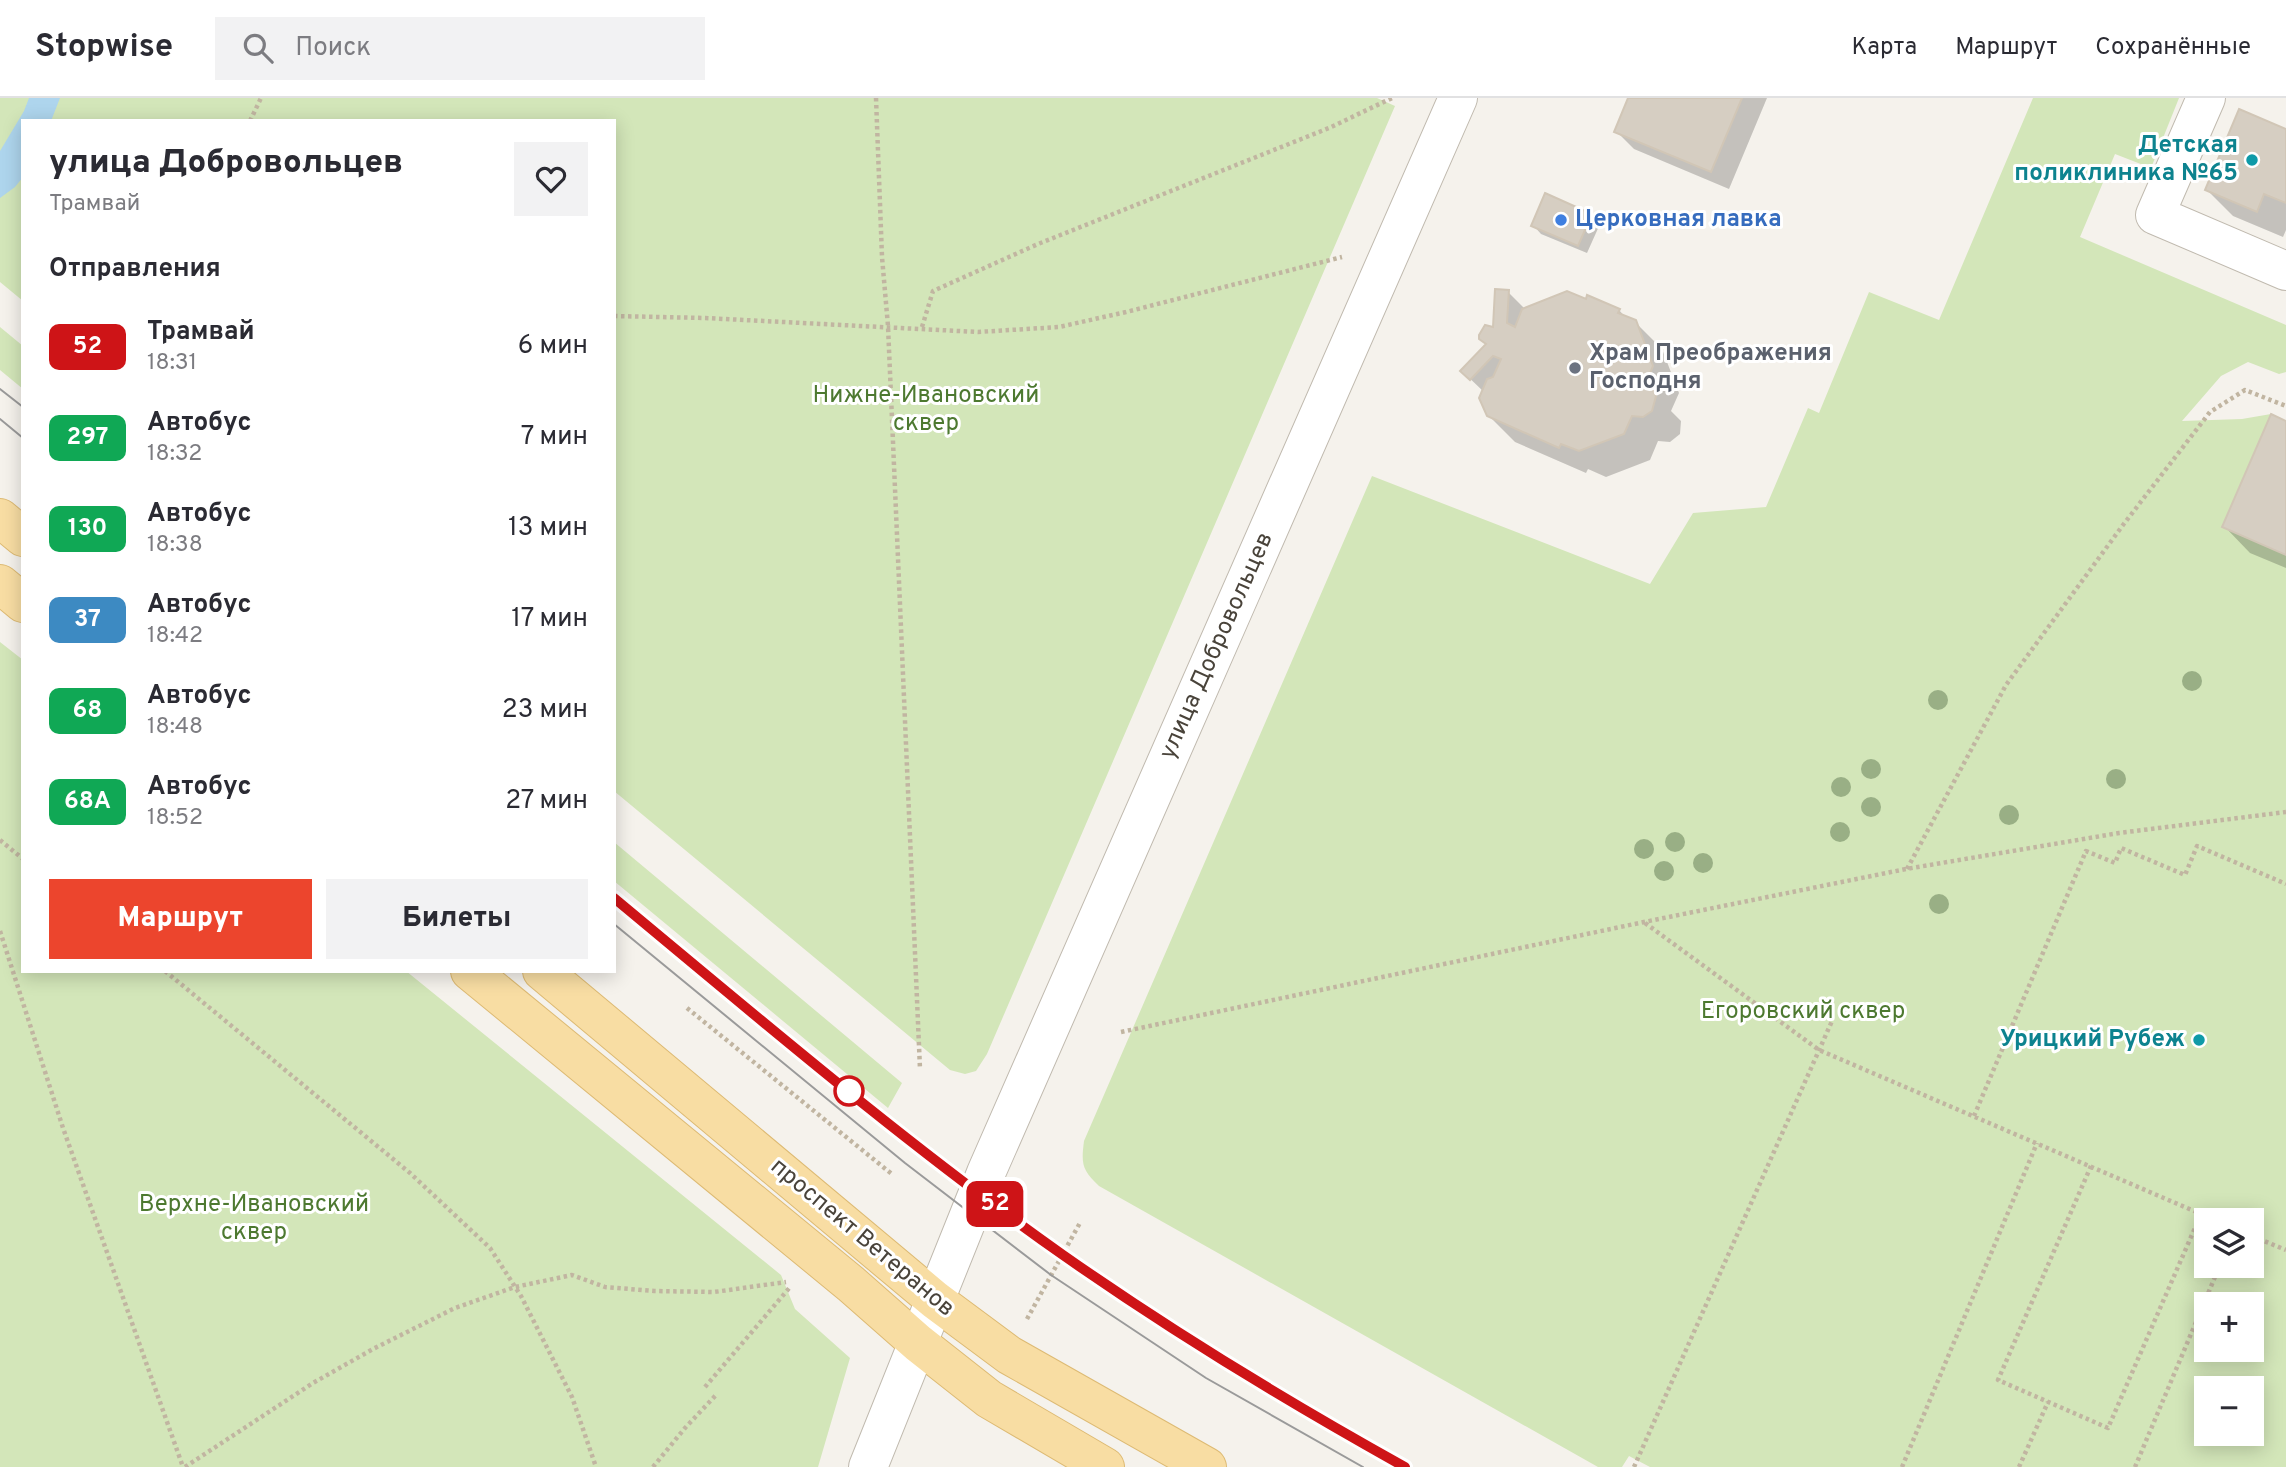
<!DOCTYPE html>
<html lang="ru">
<meta charset="utf-8">
<style>
body{margin:0;font-family:Overpass,sans-serif;background:#f2f2f3;color:#2b2b33;height:100vh;display:flex;flex-direction:column;font-size:26px;white-space:nowrap}
*{box-sizing:border-box;margin:0}
p{font-size:23px;color:#7c7c81}
.icon{flex:none;width:38px;height:38px;fill:none;stroke:currentColor;stroke-width:2;stroke-linecap:round;stroke-linejoin:round}
.map{position:relative;flex:1;overflow:hidden}
.details{position:absolute;left:21px;top:21px;width:595px;height:854px;display:flex;flex-direction:column;background:#fff;border-radius:0px;box-shadow:0 4px 18px #0003}
.details>*{flex:none}
.badge{padding:0 14px;border-radius:10px;font-size:24px;line-height:46px}
.tools{position:absolute;left:2194px;top:1110px;display:grid;gap:14px}
.tools a{display:grid;place-items:center;width:70px;height:70px;border-radius:0px;background:#fff;box-shadow:0 4px 18px #0003;font-size:35px}
.map>.badge{position:absolute;translate:-50% -50%;box-shadow:0 0 0 4px #fff}
h2{padding:0 28px;font-size:26px;line-height:63px}
.round{display:grid;place-items:center;flex:none;width:74px;height:74px;border-radius:0px;background:#f2f2f3}
.overview{display:flex;align-items:center;justify-content:space-between;height:119px;padding:0 28px}
h1{font-size:33px;font-weight:800;line-height:52px}
.primary-button{display:flex;gap:14px;margin-top:auto;padding:14px 28px}
.primary-button a{flex:1;height:80px;border-radius:0px;background:#ec452d;color:#fff;font-size:28px;font-weight:800;line-height:80px;text-align:center}
.primary-button a+a{background:#f2f2f3;color:#2b2b33}
ul{padding:0;list-style:none}
li{display:flex;align-items:center;gap:21px;height:91px;padding:0 28px}
li div{flex:1}
li b{display:block;font-size:26px}
li em{font-style:normal}
li .badge{min-width:77px;font-weight:700;text-align:center}
header{display:flex;align-items:center;gap:42px;box-sizing:border-box;height:98px;padding:0 35px;background:#fff;border-bottom:2px solid #e1e1e2}
header strong{font-size:33px}
nav{display:flex;gap:38px;margin-inline-start:auto;font-size:24px}
.search{width:490px;height:63px;background:#f2f2f3;display:flex;align-items:center;gap:18px;box-sizing:border-box;padding:0 24px;border-radius:0px;color:#7c7c81;font-size:26px}
.map>svg:first-child{display:block}
</style>
<header>
<strong>Stopwise</strong>
<div class="search"><svg class="icon" aria-label="search" viewBox="0 0 24 24"><circle cx="10" cy="10" r="6"/><path d="M15 15l6 6"/></svg>Поиск</div>
<nav><a>Карта</a><a>Маршрут</a><a>Сохранённые</a></nav>
</header>
<div class="map">
<svg width="2286" height="1369" viewBox="0 0 2286 1369">
<rect width="100%" height="100%" fill="#f5f2ec"/>
<path fill="#d3e6b9" fill-rule="evenodd" d="M0 0H1377L1395 8 987 956 976 973 965 976 950 972 614 693V23H23V203L0 184Z
M2033 0H2179L2151 70 2115 56 2080 139 2286 227V274L2279 276 2248 264 2221 278 2182 323 2242 321 2271 316 2222 429 2286 457V1369H1650L1629 1358 1622 1369H1598L1099 1088C1082 1072 1081 1066 1084 1043L1372 378 1650 486 1693 415 1766 409 1808 310 1819 315 1869 194 1939 222ZM2207 1122H2252V1167H2207ZM2207 1206H2252V1251H2207ZM2207 1290H2252V1335H2207Z
M0 229 23 248V291L0 272Z
M0 544 23 562V873H406L781 1177 795 1211 850 1260 818 1369H0Z
M614 744 902 985 888 1010 614 783Z"/>
<path fill="#aed5ed" d="M29 0H60L51 23H23V79L15 89 0 100V53L24 13Z"/>
<path fill="#0003" d="M1630 0H1767L1729 91 1634 51 1616 33Z
M2286 33V132L2283 139 2233 118 2207 92Z
M1591 117 1600 126 1587 155 1541 136 1533 127Z
M1508 194 1526 212H1619L1627 221 1635 224 1662 251 1679 295 1671 313 1681 323 1680 336 1670 344 1658 343 1650 362 1606 379 1588 371 1586 375 1515 344 1488 317 1484 294 1462 273 1487 246Z
M2286 325V470L2250 455 2224 428Z"/>
<path fill="#d6cec2" stroke="#d1c6b6" stroke-width="2" d="M1628 0H1742L1711 74 1614 34Z
M2239 11 2286 31V105L2264 96 2257 114 2205 92Z
M1545 95 1592 116 1578 148 1531 128Z
M1495 191 1509 192 1507 225 1515 229 1522 211 1567 193 1586 201 1587 197 1620 211 1618 215 1636 222 1653 268 1646 285 1653 292 1656 298 1652 313 1643 319 1632 318 1624 336 1579 353 1561 346 1559 350 1487 318 1479 300 1487 281 1493 279 1501 261 1493 258 1470 282 1460 273 1486 246 1479 241V237L1485 227 1493 229Z
M2271 316 2286 323V457L2222 429Z"/>
<g fill="none" stroke-linecap="round" stroke-linejoin="round">
<defs>
<path id="minor" d="M2206 0 2155 117 2286 173
M868 1369 986 1075 1458 0"/>
<path id="major" d="M0 420 23 439
M0 486 23 505
M470 873 851 1186 918 1245 989 1301 1105 1369
M542 873 935 1202 1009 1257 1207 1369"/>
</defs>
<use href="#minor" stroke="#c0baaf" stroke-width="40"/>
<use href="#major" stroke="#ddba73" stroke-width="40"/>
<path stroke="#c1b5a1" stroke-width="4.5" stroke-dasharray="3.5 3.5" stroke-linecap="butt" d="M876 0 882 159 888 228 920 971
M250 23 261 0
M614 218 705 220 978 234 1059 229 1126 214 1342 159
M922 229 933 193 1038 146 1329 30 1392 0
M0 742 23 761
M1907 771 2006 587 2123 427 2210 314 2245 292 2286 308
M1645 825 1819 952 2215 1122
M0 833 63 1030 183 1369
M165 873 410 1075 490 1150 521 1198 572 1299 596 1369
M687 910 893 1077
M1121 934 1644 824 1906 771 2119 735 2286 714
M1974 1018 2086 753 2115 765 2121 750 2185 777 2197 748 2286 786
M2091 1068 1998 1282 2108 1330 2201 1116
M2252 1138 2286 1152
M1027 1221 1081 1123
M705 1289 791 1188
M185 1369 313 1285 373 1251 455 1210 515 1189 572 1177 605 1189 654 1193 714 1194 786 1184
M653 1369 685 1330 716 1297
M1634 1369 1832 923
M1902 1369 2037 1045
M2019 1369 2048 1304
M2135 1369 2220 1167"/>
<use href="#minor" stroke="#fff" stroke-width="38"/>
<use href="#major" stroke="#f8dda3" stroke-width="38"/>
<path stroke="#9a9a9a" stroke-width="2" d="M0 291 23 309
M0 321 23 340
M614 800C761 922 907 1047 1063 1156 1172 1234 1288 1305 1405 1369
M614 826 905 1065 1051 1177 1206 1280 1363 1369"/>
</g>
<g fill="#99af85">
<circle cx="2192" cy="583" r="10"/>
<circle cx="1938" cy="602" r="10"/>
<circle cx="1871" cy="671" r="10"/>
<circle cx="2116" cy="681" r="10"/>
<circle cx="1841" cy="689" r="10"/>
<circle cx="1871" cy="709" r="10"/>
<circle cx="2009" cy="717" r="10"/>
<circle cx="1840" cy="734" r="10"/>
<circle cx="1675" cy="744" r="10"/>
<circle cx="1644" cy="751" r="10"/>
<circle cx="1703" cy="765" r="10"/>
<circle cx="1664" cy="773" r="10"/>
<circle cx="1939" cy="806" r="10"/>
</g>
<g fill="none" stroke-linecap="round" stroke-linejoin="round">
<defs>
<path id="line" d="M614 800C761 922 907 1047 1063 1157 1173 1234 1288 1304 1405 1369"/>
</defs>
<use href="#line" stroke="#fff" stroke-width="16"/>
<use href="#line" stroke="#ce1417" stroke-width="10"/>
</g>
<g fill="#0f9aa8" stroke="#fff" stroke-width="2.5">
<circle cx="2252" cy="62" r="7"/>
<circle cx="2199" cy="942" r="7"/>
</g>
<circle fill="#3f7fe0" stroke="#fff" stroke-width="2.5" cx="1561" cy="122" r="7"/>
<circle fill="#6b7280" stroke="#fff" stroke-width="2.5" cx="1575" cy="270" r="7"/>
<circle fill="#fff" stroke="#ce1417" stroke-width="3.5" cx="849" cy="993" r="14"/>
<g text-anchor="middle" dominant-baseline="central" stroke-width="6" stroke-linejoin="round" paint-order="stroke">
<g font-size="24" font-weight="bold" fill="#0d838f" stroke="#fff" text-anchor="end">
<text x="2238" y="48">Детская<tspan x="2238" dy="28">поликлиника №65</tspan></text>
<text x="2185" y="942">Урицкий Рубеж</text>
</g>
<g font-size="24" font-weight="bold" fill="#366cbe" stroke="#fff" text-anchor="start">
<text x="1575" y="122">Церковная лавка</text>
</g>
<g font-size="24" font-weight="bold" fill="#5b616d" stroke="#fff" text-anchor="start">
<text x="1589" y="256">Храм Преображения<tspan x="1589" dy="28">Господня</tspan></text>
</g>
<g font-size="24" fill="#4d7930" stroke="#fff">
<text x="926" y="298">Нижне-Ивановский<tspan x="926" dy="28">сквер</tspan></text>
<text x="1803" y="914">Егоровский сквер</text>
<text x="254" y="1107">Верхне-Ивановский<tspan x="254" dy="28">сквер</tspan></text>
</g>
<g font-size="24" fill="#49433a" stroke="#fff">
<text transform="translate(1217 548) rotate(-66)">улица Добровольцев</text>
<text transform="translate(862 1140) rotate(40)">проспект Ветеранов</text>
</g>
</g>
</svg>
<div class="tools">
<a><svg class="icon" aria-label="layers" viewBox="0 0 24 24"><path d="M12 4l9 5-9 5-9-5zM3 14l9 5 9-5"/></svg></a>
<a>+</a>
<a>−</a>
</div>
<b class="badge" style="left:995px;top:1106px;background:#ce1417;color:#fff">52</b>
<section class="details">
<div class="overview"><div><h1>улица Добровольцев</h1><p>Трамвай</p></div><a class="round"><svg class="icon" aria-label="heart" viewBox="0 0 24 24"><path d="M12 20l-8-8c-3-5 5-10 8-4 3-6 11-1 8 4z"/></svg></a></div>
<h2>Отправления</h2>
<ul>
<li><span class="badge" style="background:#ce1417;color:#fff">52</span><div><b>Трамвай</b><p>18:31</p></div><em>6 мин</em></li>
<li><span class="badge" style="background:#10a855;color:#fff">297</span><div><b>Автобус</b><p>18:32</p></div><em>7 мин</em></li>
<li><span class="badge" style="background:#10a855;color:#fff">130</span><div><b>Автобус</b><p>18:38</p></div><em>13 мин</em></li>
<li><span class="badge" style="background:#3d8ac2;color:#fff">37</span><div><b>Автобус</b><p>18:42</p></div><em>17 мин</em></li>
<li><span class="badge" style="background:#10a855;color:#fff">68</span><div><b>Автобус</b><p>18:48</p></div><em>23 мин</em></li>
<li><span class="badge" style="background:#10a855;color:#fff">68А</span><div><b>Автобус</b><p>18:52</p></div><em>27 мин</em></li>
</ul>
<div class="primary-button"><a>Маршрут</a><a>Билеты</a></div>
</section>
</div>
